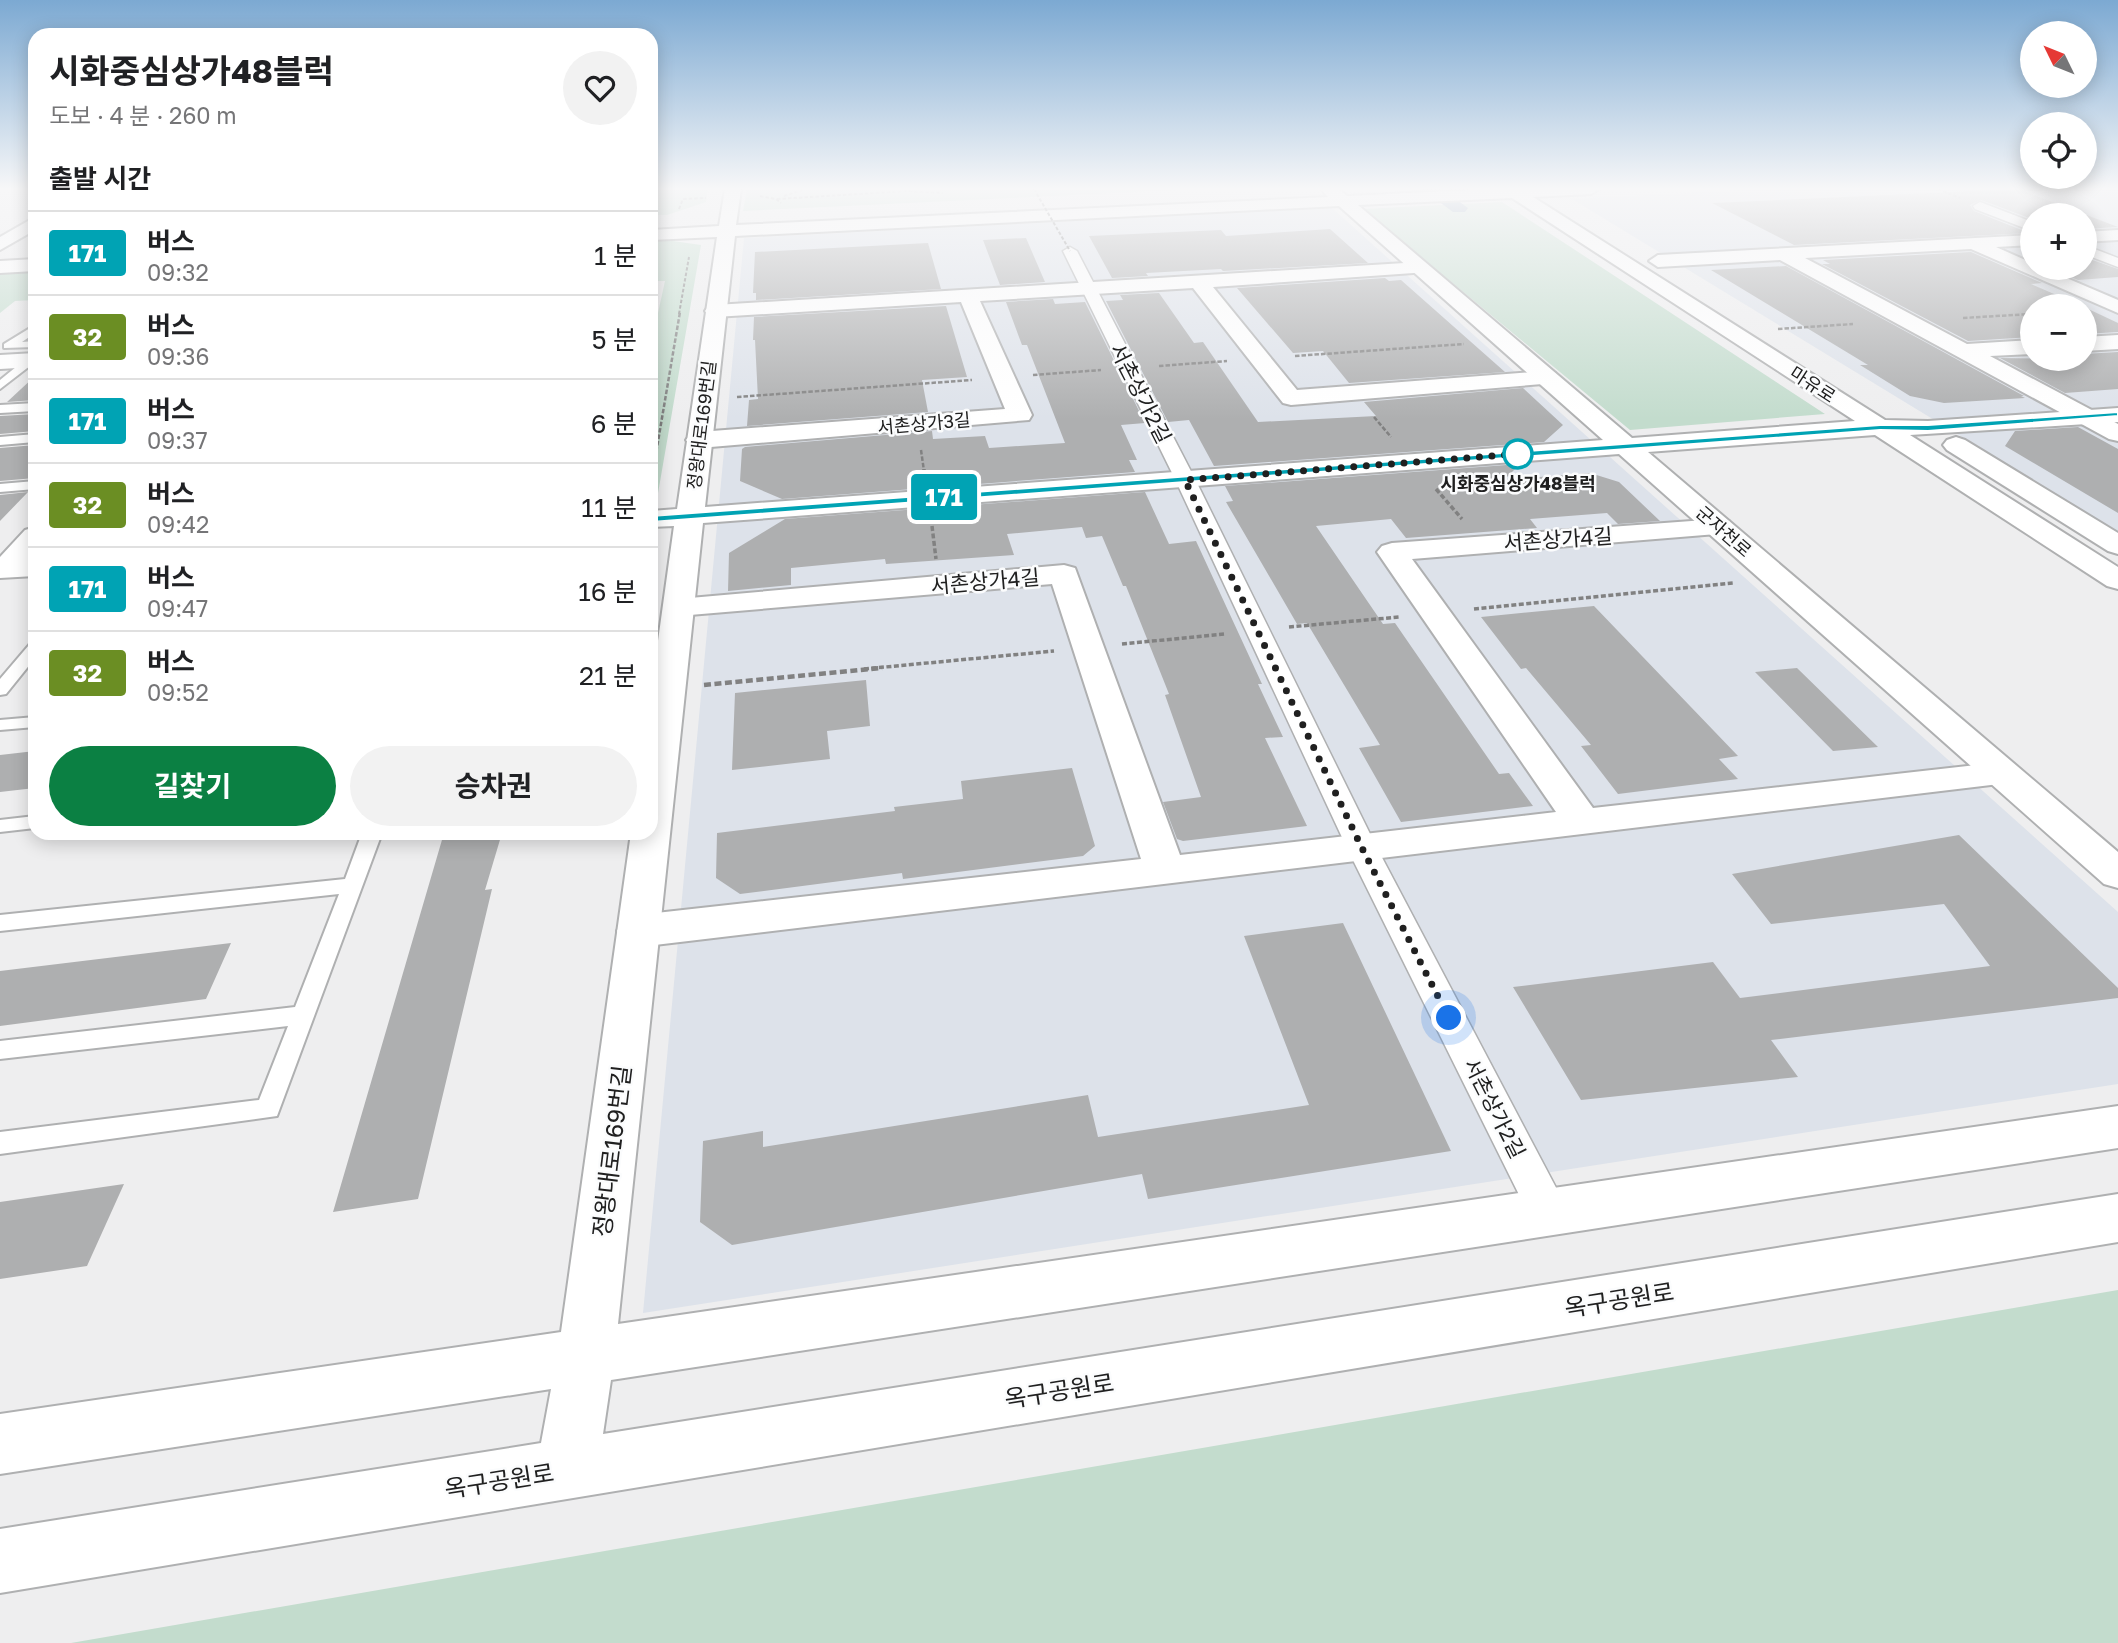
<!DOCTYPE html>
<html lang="ko">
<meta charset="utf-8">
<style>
body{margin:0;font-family:"Golos Text","Noto Sans KR",sans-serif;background:#f2f2f2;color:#202124;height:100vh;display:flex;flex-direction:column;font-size:26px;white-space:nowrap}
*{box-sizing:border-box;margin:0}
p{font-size:23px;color:#757577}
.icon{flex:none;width:38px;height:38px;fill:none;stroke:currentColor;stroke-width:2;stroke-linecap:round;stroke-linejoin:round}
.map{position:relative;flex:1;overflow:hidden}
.panel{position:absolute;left:28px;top:28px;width:630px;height:812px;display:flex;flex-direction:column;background:#fff;border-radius:21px;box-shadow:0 4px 18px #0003}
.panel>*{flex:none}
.badge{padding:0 14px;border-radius:5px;font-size:24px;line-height:46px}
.needle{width:46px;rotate:313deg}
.tools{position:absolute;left:2020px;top:21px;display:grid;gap:14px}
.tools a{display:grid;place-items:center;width:77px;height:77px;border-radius:50%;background:#fff;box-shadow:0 4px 18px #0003;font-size:35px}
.you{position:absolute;width:35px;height:35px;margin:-18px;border:5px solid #fff;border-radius:50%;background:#1a73e8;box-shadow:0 0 0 10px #1a73e833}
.map>.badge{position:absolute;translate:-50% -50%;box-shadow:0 0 0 4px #fff}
h2{padding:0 21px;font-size:26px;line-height:63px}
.round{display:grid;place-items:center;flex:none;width:74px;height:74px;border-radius:37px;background:#f2f2f2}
.head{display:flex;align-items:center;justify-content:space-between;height:119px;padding:0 21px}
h1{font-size:33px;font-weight:700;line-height:52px}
.primary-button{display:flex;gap:14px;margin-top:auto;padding:14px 21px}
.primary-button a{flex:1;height:80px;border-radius:42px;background:#0b8043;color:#fff;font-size:28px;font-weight:700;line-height:80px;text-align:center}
.primary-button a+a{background:#f2f2f2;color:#202124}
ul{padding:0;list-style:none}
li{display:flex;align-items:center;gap:21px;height:84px;padding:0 21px;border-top:2px solid #e0e0e0}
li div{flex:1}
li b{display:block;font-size:26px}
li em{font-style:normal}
li .badge{min-width:77px;font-weight:700;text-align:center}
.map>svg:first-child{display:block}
</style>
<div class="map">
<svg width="2118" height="1643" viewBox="0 0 2118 1643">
<rect width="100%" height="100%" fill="#eeeeef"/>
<path fill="#dde2ea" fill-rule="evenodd" d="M1765 189H2118V532L1572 199ZM2032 215H2084V268H2032ZM2032 306H2084V359H2032Z
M1332 208 2118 912V1084L643 1313 744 238Z"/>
<path fill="#c3dccd" d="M651 189H708L706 202 667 215H651Z
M747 189H1197L743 211Z
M1502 202 1825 414 1630 430 1363 209Z
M666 240 701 245 657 499 651 500V345L665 281H651V241Z
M35 272V300L15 301 0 313V274Z
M2118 1290V1643H71Z"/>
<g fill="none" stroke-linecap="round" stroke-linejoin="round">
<path fill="#7b98b2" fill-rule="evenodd" d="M1422 189H1442L1468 208 1465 212H1453Z"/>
</g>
<path fill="#aeafb0" d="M2018 189 2118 227 2084 229V215H2032V219L1981 200 1970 205 1974 211 2029 233 1794 245 1712 203Z
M1330 229 1368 263 1223 271 1221 269 1146 273 1148 276 1112 278 1089 236 1221 230 1226 236Z
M1026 238 1045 282 1000 285 983 240Z
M928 243 941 289 756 300V293H753L755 252Z
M1971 252 2042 283 2031 284 2082 306H2032V337L1968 341 1822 264H1830L1823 260Z
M2084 257 2118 269V277L2078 280 2049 268H2084Z
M1786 266 2024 396H2021L2025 398 1944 403 1910 396 1860 365H1868L1711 270Z
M1385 278 1389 281 1401 280 1505 372 1349 383 1323 351 1293 353 1237 288Z
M1159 293 1194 343 1203 342 1258 422 1376 416 1364 402 1523 388 1563 425 1544 442 1214 466 1189 420 1168 422 1106 301 1123 300 1120 295Z
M1053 299 1055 304 1085 302 1145 423 1121 425 1137 460H1129L1135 472 782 499 740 481 742 449 745 447 932 431 933 439 985 436 989 448 1065 443 1027 345H1022L1006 302Z
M946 306 967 377 922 380 928 412 747 426 749 400 758 399 755 340H753L754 317Z
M2084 307 2118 323V332L2084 334Z
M2118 352V389L2065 393 2000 358 2084 359V354Z
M35 376V400L7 402Z
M35 414V431L0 434V416Z
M2078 427 2118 449V513L2005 446 2015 431Z
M35 445V478L0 481V448Z
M1520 464 1504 480 1590 473 1619 482 1660 521 1618 524 1607 513 1530 519 1537 528 1406 538 1391 519 1316 526 1383 624 1395 623 1499 774 1509 773 1533 806 1401 822 1359 748 1380 745 1307 623 1297 624 1226 502 1233 501 1225 486Z
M28 492 0 521V495Z
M1145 492 1169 544 1196 541 1262 684H1258L1283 737 1265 738 1307 826 1183 841 1177 839 1163 802 1201 797 1165 695 1169 694 1126 586H1123L1102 536 1086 538 1082 527 1007 534 1014 555 886 564 885 559 791 568V585L728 591 729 553 785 519Z
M1594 606 1738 756 1719 759 1738 779 1618 794 1581 746 1591 745 1526 668 1521 669 1481 617Z
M1797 668 1878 747 1833 751 1755 672Z
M866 680 870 726 827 731 830 759 732 770 735 693Z
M35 751V788L0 792V755Z
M1072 768 1095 846 1083 856 903 879 902 873 740 894 716 878 717 833 895 811 894 807 963 799 961 781Z
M444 833H502L485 890 492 889 418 1199 333 1212Z
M1959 835 2118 988V998L1771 1040 1798 1077 1581 1100 1513 987 1713 962 1740 998 1990 966 1944 904 1771 924 1732 874Z
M1343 923 1451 1151 1148 1199 1142 1174 732 1245 700 1222 703 1141 763 1131V1147L1088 1095 1098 1137 1309 1105 1244 936Z
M231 943 206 999 0 1026V971Z
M124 1184 87 1266 0 1279V1202Z"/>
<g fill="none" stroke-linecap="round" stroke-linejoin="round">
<defs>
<path id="service" d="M35 325V333L22 342 35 341V347L4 348V344Z
M27 358H35V362L0 389V380Z
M35 403V411L0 413V405Z
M35 434V442L0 445V437Z
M35 481V489L0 492V484Z
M35 643V658L6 694 0 695V679L29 645Z
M35 717V727L0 730V720Z
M35 816V828L0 832V820Z
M362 833H382L277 1116 0 1154V1132L259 1100 288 1026 0 1059V1041L295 1007 339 894 0 931V915L345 879Z"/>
<path id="pedestrian" d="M1980 202 2032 222V231L1975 209 1973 206Z
M2084 245 2118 258V267L2084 254Z
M1070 247 1077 251 1195 479 1377 848 1562 1199 1568 1212 1562 1225 1548 1230 1534 1225 1347 848 1175 479 1063 251Z"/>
<path id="minor" d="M2118 230V240L2084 242V232Z
M2032 235V245L1996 247 2032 263V268H2043L2118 300V313L1971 249 1805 258 1967 344 2032 340V354L1990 356 2118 424V441L2109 439 1780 260 1658 267 1649 261 1658 255Z
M1421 262 1431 268 1428 272 1213 287 1297 390 1547 371 1555 373 1558 378 1555 383 1291 405 1283 403 1193 288 980 301 1032 415 1029 420 699 448 690 445 686 440 690 435 699 432 1005 409 961 302 715 317 708 315 705 311 708 307 715 305Z
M2118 335V349L2084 351V337Z
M35 353V367L0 369V355Z
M1719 519 1729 521 1733 527 1729 533 1412 559 1593 808 2003 762 2016 766 2021 774 2016 782 638 947 623 942 617 931 623 920 638 915 1141 859 1052 584 678 616 667 614 663 607 667 600 1064 565 1075 568 1180 855 1556 812 1377 552 1382 546 1392 543Z
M35 527V553L15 575 0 577V557L25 530Z"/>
<path id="tertiary" d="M725 189H741L736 225 1328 197 1321 189H1339L1347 196 1491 189H1599L1591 194 1533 197 1885 420 1928 421 2118 408V422L1910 435 2118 567V589L2107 586 1875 435 1648 452 2118 852V888L2104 884 1619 454 703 523 618 1324 2118 1106V1148L611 1380 603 1434 2118 1194V1242L0 1593V1529L541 1443 551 1389 0 1474V1414L561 1332 631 833H651V691L674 526 651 527V511L677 509 717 237 651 240V230L719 226ZM1512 198 1855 421 1632 438 1358 205ZM1339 206 1603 440 705 507 735 236Z
M35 217V230L0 250V237Z
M35 259V271L0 273V261Z
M1956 437 1965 440 2118 533V554L2108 551 1947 450 1943 445 1947 440Z
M35 558V576L0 578V560Z"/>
</defs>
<use href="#service" stroke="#afb0b1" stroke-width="4"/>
<use href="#pedestrian" stroke="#afb0b1" stroke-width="3"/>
<use href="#minor" stroke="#afb0b1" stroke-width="4"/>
<use href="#tertiary" stroke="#afb0b1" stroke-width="4"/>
<path stroke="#818181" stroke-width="2" stroke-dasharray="3.5 2" stroke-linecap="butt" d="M1938 189 1960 198
M760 196 776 199 781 203
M784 196 805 189
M777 199 907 191 943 193
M679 209 683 199 706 198
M679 314 689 257"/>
<path stroke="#818181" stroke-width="2.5" stroke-dasharray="4.5 2" stroke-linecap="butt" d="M1963 318 2032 314
M1778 329 1853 324
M1295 356 1464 344
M1159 366 1227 361
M1033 375 1101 370
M737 397 972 380
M1374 417 1391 437
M921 450 924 471
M653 471 680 312"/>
<path stroke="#818181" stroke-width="3.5" stroke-dasharray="5 2.5" stroke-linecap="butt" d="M924 469V472
M651 483 653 469
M1436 489 1462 519
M932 526 936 559
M1474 609 1733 583
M1289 627 1399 617
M1122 644 1225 634
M864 669 1054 651"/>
<path stroke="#818181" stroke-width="4.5" stroke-dasharray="7 3.5" stroke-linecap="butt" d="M704 685 882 668"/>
<use href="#service" fill="#fff" fill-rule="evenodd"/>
<use href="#pedestrian" fill="#fff" fill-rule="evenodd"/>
<use href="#minor" fill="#fff" fill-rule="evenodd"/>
<use href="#tertiary" fill="#fff" fill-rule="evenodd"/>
<path stroke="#818181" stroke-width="2" stroke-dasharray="3.5 2" stroke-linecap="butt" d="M1034 189 1070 251"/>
</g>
<linearGradient id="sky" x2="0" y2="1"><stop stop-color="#7ca9d2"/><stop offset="0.45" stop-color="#f7f7f8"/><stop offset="1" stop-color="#f7f7f8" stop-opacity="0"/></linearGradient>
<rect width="2118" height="419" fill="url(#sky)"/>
<path fill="#00a3b4" stroke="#fff" stroke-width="2" d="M2118 412V416L1928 431 1880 430 651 522 646 519 651 516 1880 425H1928Z"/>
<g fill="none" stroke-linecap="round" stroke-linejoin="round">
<path stroke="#202020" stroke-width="7" stroke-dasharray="0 12.6" d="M1449 1018 1362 848 1185 480 1518 454"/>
</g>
<circle fill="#fff" stroke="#00a3b4" stroke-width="3.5" cx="1518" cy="454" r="14"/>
<g text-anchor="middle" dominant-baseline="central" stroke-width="5" stroke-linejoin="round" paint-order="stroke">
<g font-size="18" fill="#202020" stroke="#fbfcfd">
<text transform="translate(1813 384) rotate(33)">마유로</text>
<text transform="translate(924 423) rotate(-5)">서촌상가3길</text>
<text transform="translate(701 425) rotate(-83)">정왕대로169번길</text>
<text transform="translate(1724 531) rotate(41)">군자천로</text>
</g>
<g font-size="18" font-weight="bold" fill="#202020" stroke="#fbfcfd">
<text x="1518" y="483">시화중심상가48블럭</text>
</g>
<g font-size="21" fill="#202020" stroke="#fbfcfd">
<text transform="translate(1141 393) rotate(63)">서촌상가2길</text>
<text transform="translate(1558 539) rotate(-4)">서촌상가4길</text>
<text transform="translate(985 581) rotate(-5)">서촌상가4길</text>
<text transform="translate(1495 1108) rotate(63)">서촌상가2길</text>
</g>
<g font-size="24" fill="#202020" stroke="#fbfcfd">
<text transform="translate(611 1151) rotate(-83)">정왕대로169번길</text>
<text transform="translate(1619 1299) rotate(-9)">옥구공원로</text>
<text transform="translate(1059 1390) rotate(-9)">옥구공원로</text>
<text transform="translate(499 1480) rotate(-9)">옥구공원로</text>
</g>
</g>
</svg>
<div class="tools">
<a><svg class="needle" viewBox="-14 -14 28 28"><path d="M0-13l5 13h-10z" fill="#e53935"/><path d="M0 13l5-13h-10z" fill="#757577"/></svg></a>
<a><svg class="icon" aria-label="locate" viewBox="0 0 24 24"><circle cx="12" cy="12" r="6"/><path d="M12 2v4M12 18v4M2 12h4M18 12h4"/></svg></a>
<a>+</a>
<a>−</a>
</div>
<div class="you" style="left:1449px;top:1018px"></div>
<b class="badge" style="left:944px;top:497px;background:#00a3b4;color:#fff">171</b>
<section class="panel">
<div class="head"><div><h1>시화중심상가48블럭</h1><p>도보 · 4 분 · 260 m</p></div><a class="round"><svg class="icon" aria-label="heart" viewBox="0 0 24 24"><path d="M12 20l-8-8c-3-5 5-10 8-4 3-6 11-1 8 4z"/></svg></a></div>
<h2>출발 시간</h2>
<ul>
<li><span class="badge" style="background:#00a3b4;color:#fff">171</span><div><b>버스</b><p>09:32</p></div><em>1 분</em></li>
<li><span class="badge" style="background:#6b8e23;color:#fff">32</span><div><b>버스</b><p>09:36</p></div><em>5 분</em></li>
<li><span class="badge" style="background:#00a3b4;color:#fff">171</span><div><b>버스</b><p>09:37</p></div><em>6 분</em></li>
<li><span class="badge" style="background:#6b8e23;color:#fff">32</span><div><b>버스</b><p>09:42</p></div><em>11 분</em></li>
<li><span class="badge" style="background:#00a3b4;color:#fff">171</span><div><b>버스</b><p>09:47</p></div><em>16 분</em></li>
<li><span class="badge" style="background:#6b8e23;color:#fff">32</span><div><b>버스</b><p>09:52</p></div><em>21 분</em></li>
</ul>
<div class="primary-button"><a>길찾기</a><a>승차권</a></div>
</section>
</div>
